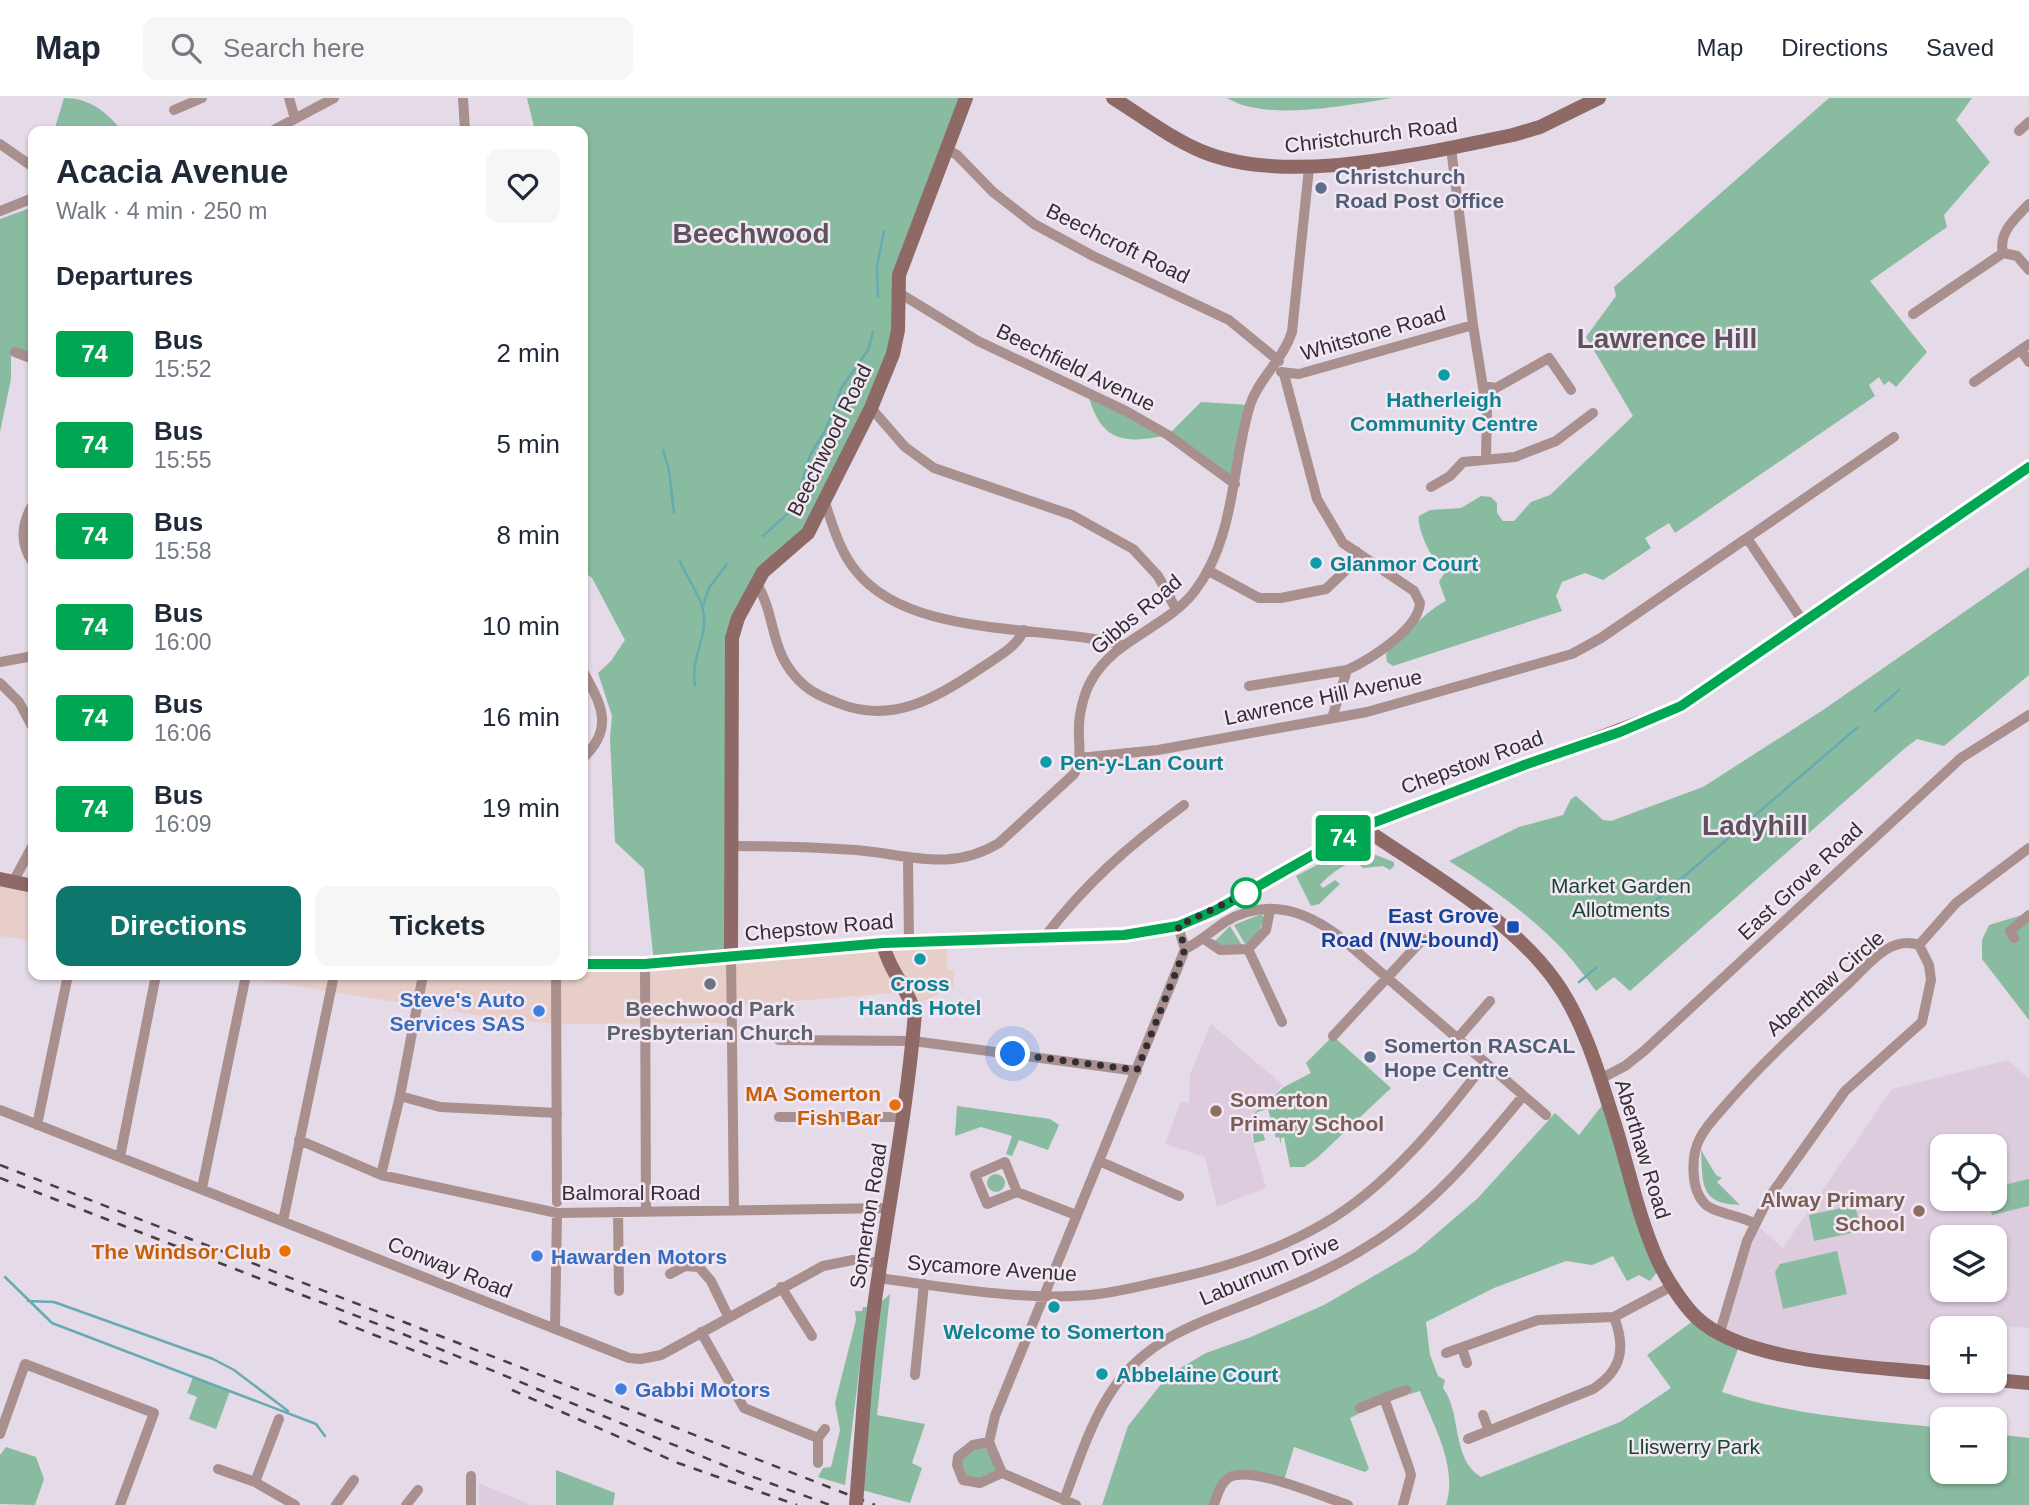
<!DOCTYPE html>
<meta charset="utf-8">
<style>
body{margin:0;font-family:Arial,sans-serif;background:#f6f6f7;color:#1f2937;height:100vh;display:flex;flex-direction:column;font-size:26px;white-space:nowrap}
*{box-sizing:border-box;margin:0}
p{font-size:23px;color:#747a83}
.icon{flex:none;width:38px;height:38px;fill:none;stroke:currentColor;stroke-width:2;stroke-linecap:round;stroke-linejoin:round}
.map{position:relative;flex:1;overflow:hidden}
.details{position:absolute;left:28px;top:28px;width:560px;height:854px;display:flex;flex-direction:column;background:#fff;border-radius:14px;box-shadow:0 2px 5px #0004}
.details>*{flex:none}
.badge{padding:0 14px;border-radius:5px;font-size:24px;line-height:46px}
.buttons{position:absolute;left:1930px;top:1036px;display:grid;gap:14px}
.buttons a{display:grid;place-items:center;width:77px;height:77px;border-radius:14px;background:#fff;box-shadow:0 2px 5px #0004;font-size:35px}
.you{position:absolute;width:35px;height:35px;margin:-18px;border:5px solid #fff;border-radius:50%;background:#1a73e8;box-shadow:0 0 0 10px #1a73e833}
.map>.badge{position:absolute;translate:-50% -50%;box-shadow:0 0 0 4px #fff}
h2{padding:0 28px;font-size:26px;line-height:63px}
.round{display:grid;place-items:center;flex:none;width:74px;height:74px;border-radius:14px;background:#f6f6f7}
.headline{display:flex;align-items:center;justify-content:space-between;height:119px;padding:0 28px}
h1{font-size:33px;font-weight:700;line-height:52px}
.action{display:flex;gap:14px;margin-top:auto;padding:14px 28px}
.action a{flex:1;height:80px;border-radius:14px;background:#0f766e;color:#fff;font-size:28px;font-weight:700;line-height:80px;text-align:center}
.action a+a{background:#f6f6f7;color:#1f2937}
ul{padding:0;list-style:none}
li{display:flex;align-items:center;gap:21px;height:91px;padding:0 28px}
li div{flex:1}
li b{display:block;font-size:26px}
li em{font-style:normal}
li .badge{min-width:77px;font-weight:700;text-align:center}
header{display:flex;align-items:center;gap:42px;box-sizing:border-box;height:98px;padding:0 35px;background:#fff;border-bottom:2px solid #e0e1e3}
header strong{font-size:33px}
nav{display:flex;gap:38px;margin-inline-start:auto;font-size:24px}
.search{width:490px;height:63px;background:#f6f6f7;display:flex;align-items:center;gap:18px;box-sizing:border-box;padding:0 24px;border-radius:14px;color:#747a83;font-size:26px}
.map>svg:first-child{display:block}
</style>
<header>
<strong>Map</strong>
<div class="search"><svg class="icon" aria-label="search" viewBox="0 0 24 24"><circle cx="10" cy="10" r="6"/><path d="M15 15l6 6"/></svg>Search here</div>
<nav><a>Map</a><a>Directions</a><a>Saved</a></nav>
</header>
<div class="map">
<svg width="2029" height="1407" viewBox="0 0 2029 1407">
<rect width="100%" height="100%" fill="#e5dae7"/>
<path fill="#e8cec9" d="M0 781 33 788V843L0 838Z
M947 843V872H954L953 889 922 904 908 894 733 908V925L556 926 490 919 228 877H583V866Z"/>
<path fill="#dcccde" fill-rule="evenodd" d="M1211 926 1283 987 1251 1018V1037L1266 1090 1217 1109 1205 1059 1165 1046 1181 1003 1189 1006 1190 977Z
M2008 962 2029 981V1230L1987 1227 1986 1230H1942V1276L1812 1261 1720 1234 1754 1125 1783 1150 1892 991ZM1942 1048H1995V1101H1942ZM1942 1139H1995V1192H1942Z
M479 1385 531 1407H479Z"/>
<path fill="#89bba0" d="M64 0C89 0 106 13 122 33H54Z
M527 0H966L905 161 893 256 808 435 771 466 738 520 731 857 654 865 644 771 615 744 610 640 612 618 598 575 611 563 625 542 592 480 583 473 588 454 583 453V33H535Z
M1227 0H1392C1348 7 1266 24 1227 0Z
M1829 0H1972L1956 22 1990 64 1944 117 1947 129 1870 183 1927 254 1896 289 1889 283 1884 287 1879 279 1869 287 1875 298 1675 435 1669 425 1645 440 1651 450 1603 482 1585 475 1562 484 1556 498 1562 513 1393 568 1387 564 1386 556C1393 545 1434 507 1446 503L1439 484 1445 474C1443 465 1435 464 1431 456 1426 447 1417 428 1419 418L1430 412 1461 410 1481 398 1491 399 1497 405V415L1503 423H1514L1531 404 1550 397 1633 318 1586 239 1616 198 1614 189Z
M33 109V261L15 254 11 258V281L0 334V121Z
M1088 296 1168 337 1201 304 1250 307 1235 386 1168 337C1125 346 1101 345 1088 296Z
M2029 469V577L1944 648 1917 641 1904 651 1630 893 1614 879 1596 893C1586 880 1576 866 1565 854 1533 819 1489 788 1449 763L1519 729 1563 717 1571 701 1576 698 1603 722 1611 723 1703 689 1823 612Z
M1350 747 1394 764V768L1390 772 1383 768 1363 770 1355 763C1341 768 1330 776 1320 787L1323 790 1335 782 1340 786 1319 806 1311 808 1296 778 1346 752Z
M2029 815V922L1982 861V842L1989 827Z
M1261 816 1265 820 1257 837 1245 846 1234 827Z
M1230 828 1243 849 1232 850 1213 845Z
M1333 938 1391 990 1317 1060 1304 1069H1290L1284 1039 1281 1040V1046L1279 1039 1276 1040 1268 1011 1257 1014 1265 1042 1254 1045 1251 1018 1284 989 1311 975 1306 965Z
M1607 1001 1661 1169 1650 1183 1639 1177 1627 1183 1613 1158 1592 1167 1566 1163 1494 1190 1426 1224 1430 1257 1438 1278 1445 1282 1443 1290C1462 1315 1451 1361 1481 1379L1620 1324 1671 1290 1647 1257 1697 1220 1741 1243 1722 1294C1793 1318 1868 1322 1942 1330V1374H1995V1336L2029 1340V1407H1446C1458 1369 1434 1329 1420 1293L1410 1296 1405 1292 1360 1310V1315L1350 1320 1369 1371 1365 1374 1294 1349 1283 1386 1263 1380H1228L1214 1407H1102L1128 1328 1162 1285 1177 1272 1206 1255 1251 1239 1324 1207 1415 1154 1478 1100 1555 1015 1579 1037Z
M957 1008 1050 1021 1059 1027 1048 1052 1019 1042 1012 1058 1006 1056 1012 1038 981 1029 955 1038Z
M1701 1052 1716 1077 1722 1080 1717 1084 1740 1107C1699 1106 1703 1085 1701 1052Z
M987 1085a9 9 0 1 1 18 0a9 9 0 1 1-18 0Z
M2029 1081V1108L1992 1117 1988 1101H1995V1089Z
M1855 1107 1861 1133 1814 1143 1809 1117Z
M1837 1153 1847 1196 1783 1211 1775 1174 1780 1166Z
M890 1196 877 1317 925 1326 912 1365 922 1370 910 1405 862 1392 866 1321 881 1204Z
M863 1209H867L845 1387 818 1379 823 1370 831 1369 840 1332 835 1305 856 1222 855 1213H862Z
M193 1279 230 1293 216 1331 189 1321 197 1299 187 1295Z
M989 1344 1002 1375 991 1380 963 1382 958 1359Z
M6 1349 36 1359 44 1381 35 1407 0 1406V1357Z
M556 1372 615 1395 613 1407H556Z"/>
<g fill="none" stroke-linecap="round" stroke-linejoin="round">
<path stroke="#66abb2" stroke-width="2.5" d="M878 199 877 168 884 133
M663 352 669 372 674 415
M763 438 795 409 810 357 825 333 842 289 868 252 873 234
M680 463C686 479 700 496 703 512 709 538 690 560 695 587
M703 508 709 490 727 466
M1875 613 1899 592
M1646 811 1858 629
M1579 884 1596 870
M5 1179 52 1225 316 1326 325 1338
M28 1203 54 1204 213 1261 234 1272 288 1313"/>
<path stroke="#a98f8d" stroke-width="10" d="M289 0 295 21
M463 0 465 33
M174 12 202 0
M272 33 334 0
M2019 33 2029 24
M0 46 33 69
M947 51 957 57 993 94 1034 126 1093 158 1229 222 1279 263
M2029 106C2016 120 1998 134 2003 155L2017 158 2029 172
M0 113 33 100
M896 193 978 243 1126 313 1168 337 1235 386
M1913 216 2003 155
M1473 227 1487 314 1486 360
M2021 252 2029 264
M15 254 33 261
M1281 274 1299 276 1473 227 1451 50
M1284 276 1317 401 1343 445 1414 493 1420 505C1418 532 1369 562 1347 572L1332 620
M1974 284 2029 246
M1483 288 1496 290 1549 260 1571 292
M871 310 905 349 934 370 1072 417 1133 451 1158 478 1176 511
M1431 389 1450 378 1463 364 1515 359 1556 343 1593 315
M825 405C833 428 840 454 856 473 910 541 1044 526 1123 547
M33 406C21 426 20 446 33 465
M1747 440 1894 339
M1209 473 1259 500H1281L1326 491 1345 473 1356 453
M756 484C778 520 768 557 805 588 814 596 827 601 838 605 891 627 937 600 981 570 997 559 1016 550 1024 532
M0 564 33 558
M583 573C601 606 615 630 583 660
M0 585 19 604 33 630
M1249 588 1347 572
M1079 660 1158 652 1367 614 1572 556 1601 540 1747 440 1804 525
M732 748C774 748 815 749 856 752 907 756 950 775 999 745L1074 676C1083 663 1078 644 1079 629 1079 616 1084 595 1091 583 1114 541 1166 530 1194 494 1236 440 1231 369 1250 307 1259 280 1283 262 1292 234L1309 70
M908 762 909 843
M13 784 33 747
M2014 840 2010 833 2029 817
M1043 841C1085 786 1128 748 1184 707
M1204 841 1220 852 1248 851 1266 832 1270 812
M1919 847 1956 805 2029 750
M1185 851C1200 844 1211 833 1225 824 1266 799 1305 812 1340 839L1546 1017
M1248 851 1282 924
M731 857 734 1112
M645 866 646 1113
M556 877 557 1104
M1333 938 1423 841
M1458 940 1490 903
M779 942 913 943 1137 973
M1600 981 1625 968 1644 953 1961 660 2029 617
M400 998 440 1009 557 1015
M0 1012 629 1260 641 1261 661 1257 823 1168 853 1162 880 1165
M779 1019H905
M37 1027 68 877
M299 1042 381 1077 557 1115 890 1110
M120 1059 156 877
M1099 1063 1179 1098
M381 1077 400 998 423 877
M202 1090 246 877
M1017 1094 1005 1064 975 1077 987 1106 1017 1094 1076 1117
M618 1114 619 1193
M283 1123 334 877
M670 1176 685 1168 699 1169 711 1183 728 1218
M878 1180C948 1189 1020 1203 1090 1197 1115 1195 1140 1188 1164 1183 1220 1171 1273 1155 1323 1126 1386 1090 1442 1022 1485 965
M781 1189 812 1238
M555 1230 557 1115
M701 1234 744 1310 818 1340V1365
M1720 1234 1747 1143 1768 1101 1845 993 1922 924 1931 882 1929 867 1919 847C1890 837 1868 867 1849 885 1808 923 1767 960 1730 1002 1720 1014 1707 1026 1700 1040 1691 1057 1690 1091 1705 1106 1712 1114 1741 1118 1754 1125
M1462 1250 1467 1265
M1446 1255 1538 1222 1614 1219 1674 1187
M915 1277 924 1186
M1360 1310 1384 1300
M1483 1317 1489 1333
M0 1336 25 1266 154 1315 120 1407
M818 1340 825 1331
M1468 1341 1593 1291C1622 1272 1626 1250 1614 1219
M989 1344 1002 1375 980 1385 963 1382 957 1367 958 1359 973 1347 989 1344 995 1318 1176 874 1185 851 1178 828
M218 1371 255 1384 295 1407
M1002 1375 1076 1407
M255 1384 279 1321
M1064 1402C1078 1365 1090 1325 1113 1291 1149 1238 1202 1224 1259 1201 1296 1186 1334 1170 1368 1148 1430 1111 1478 1053 1523 998
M336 1407 354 1382
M406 1407 418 1392
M471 1407V1378
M1214 1407C1217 1397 1221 1384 1230 1379 1253 1368 1323 1399 1348 1407
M1403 1407 1411 1377 1409 1370 1384 1300 1406 1292"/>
<path stroke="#8e6966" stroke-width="14" d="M1113 0C1142 18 1170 40 1201 53 1286 89 1423 55 1513 37L1540 29 1599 0
M1362 729C1426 773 1511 820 1556 884 1582 921 1597 969 1610 1011 1627 1061 1636 1114 1658 1163 1666 1180 1683 1207 1697 1220 1747 1267 1876 1268 1942 1276
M0 781 33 788
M731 857 732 540 738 520 763 474 808 435 871 310 893 256 898 232 899 177 966 0
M583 866 654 865 883 845 1124 837 1178 828 1216 812 1362 729 1681 609 2029 369
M1995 1282 2029 1285
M863 1315C872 1180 904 1049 915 915 907 889 888 871 883 845"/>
<path stroke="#443f45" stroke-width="2.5" stroke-dasharray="9 9" stroke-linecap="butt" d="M0 1067 875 1407
M0 1080 403 1236 745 1376 830 1407
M339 1223 453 1268
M512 1292 678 1365 797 1407"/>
<path stroke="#8e6966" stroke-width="14" d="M856 1407 863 1315"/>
</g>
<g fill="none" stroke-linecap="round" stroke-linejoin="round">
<defs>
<path id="line" d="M583 866H645L883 845 1124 837 1178 828 1216 812 1362 729 1527 666 1620 634 1681 608 2029 369"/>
</defs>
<use href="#line" stroke="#fff" stroke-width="16"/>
<use href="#line" stroke="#00a651" stroke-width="10"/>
<path stroke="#322e33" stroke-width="7" stroke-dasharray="0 12.6" d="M1013 956 1137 972 1185 851 1178 828 1246 795"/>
</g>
<g fill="#5c6f8a" stroke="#f3e7f4" stroke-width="2.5">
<circle cx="1321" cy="90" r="7"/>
<circle cx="1370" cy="959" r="7"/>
</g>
<g fill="#0f9aa8" stroke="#f3e7f4" stroke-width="2.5">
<circle cx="1444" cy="277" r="7"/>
<circle cx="1316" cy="465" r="7"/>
<circle cx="1046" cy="664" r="7"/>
<circle cx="920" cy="861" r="7"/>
<circle cx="1054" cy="1209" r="7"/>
<circle cx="1102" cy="1276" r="7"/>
</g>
<circle fill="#fff" stroke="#00a651" stroke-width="3.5" cx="1246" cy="795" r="14"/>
<rect fill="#1a4fb4" stroke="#f3e7f4" stroke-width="2.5" x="1506" y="822" width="14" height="14" rx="3.5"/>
<circle fill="#6b7280" stroke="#f3e7f4" stroke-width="2.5" cx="710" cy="886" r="7"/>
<g fill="#3f7fe0" stroke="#f3e7f4" stroke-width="2.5">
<circle cx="539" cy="913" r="7"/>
<circle cx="537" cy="1158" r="7"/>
<circle cx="621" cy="1291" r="7"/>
</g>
<g fill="#e8710a" stroke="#f3e7f4" stroke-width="2.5">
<circle cx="895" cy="1007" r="7"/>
<circle cx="285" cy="1153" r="7"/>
</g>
<g fill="#8d6e63" stroke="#f3e7f4" stroke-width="2.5">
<circle cx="1216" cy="1013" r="7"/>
<circle cx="1919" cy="1113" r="7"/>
</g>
<g text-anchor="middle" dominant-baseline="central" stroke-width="5" stroke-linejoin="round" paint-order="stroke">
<g font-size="21" fill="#322e33" stroke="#f3e7f4">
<text transform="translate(1371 37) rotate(-7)">Christchurch Road</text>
<text transform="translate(1118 145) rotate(26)">Beechcroft Road</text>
<text transform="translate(1373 235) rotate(-16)">Whitstone Road</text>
<text transform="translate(1076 269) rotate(26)">Beechfield Avenue</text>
<text transform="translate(829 342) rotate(-64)">Beechwood Road</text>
<text transform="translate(1136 516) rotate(-40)">Gibbs Road</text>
<text transform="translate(1323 599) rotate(-12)">Lawrence Hill Avenue</text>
<text transform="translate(1472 664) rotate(-20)">Chepstow Road</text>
<text transform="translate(1800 783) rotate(-43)">East Grove Road</text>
<text transform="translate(819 829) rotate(-5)">Chepstow Road</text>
<text transform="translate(1825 885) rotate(-41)">Aberthaw Circle</text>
<text transform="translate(1643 1051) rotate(73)">Aberthaw Road</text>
<text x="631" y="1094">Balmoral Road</text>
<text transform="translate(868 1118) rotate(-81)">Somerton Road</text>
<text transform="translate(450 1169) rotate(22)">Conway Road</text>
<text transform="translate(992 1170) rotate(4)">Sycamore Avenue</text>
<text transform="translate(1269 1172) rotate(-23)">Laburnum Drive</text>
</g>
<g font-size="21" font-weight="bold" fill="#4e5e75" stroke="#f3e7f4" text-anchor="start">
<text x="1335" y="78">Christchurch<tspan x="1335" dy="24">Road Post Office</tspan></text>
<text x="1384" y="947">Somerton RASCAL<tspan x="1384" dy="24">Hope Centre</tspan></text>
</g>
<g font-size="21" font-weight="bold" fill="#0d838f" stroke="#f3e7f4">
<text x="1444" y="301">Hatherleigh<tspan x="1444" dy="24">Community Centre</tspan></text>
<text x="1330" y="465" text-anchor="start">Glanmor Court</text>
<text x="1060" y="664" text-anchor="start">Pen-y-Lan Court</text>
<text x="920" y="885">Cross<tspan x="920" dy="24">Hands Hotel</tspan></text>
<text x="1054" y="1233">Welcome to Somerton</text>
<text x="1116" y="1276" text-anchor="start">Abbelaine Court</text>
</g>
<g font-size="21" fill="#194430" stroke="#f3e7f4">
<text x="1621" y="787">Market Garden<tspan x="1621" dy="24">Allotments</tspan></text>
<text x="1694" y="1348">Lliswerry Park</text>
</g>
<g font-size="21" font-weight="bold" fill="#164399" stroke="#f3e7f4" text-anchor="end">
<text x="1499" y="817">East Grove<tspan x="1499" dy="24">Road (NW-bound)</tspan></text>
</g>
<g font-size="21" font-weight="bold" fill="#366cbe" stroke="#f3e7f4" text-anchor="start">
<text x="525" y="901" text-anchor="end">Steve's Auto<tspan x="525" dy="24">Services SAS</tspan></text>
<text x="551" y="1158">Hawarden Motors</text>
<text x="635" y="1291">Gabbi Motors</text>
</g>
<g font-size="21" font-weight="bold" fill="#5b616d" stroke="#f3e7f4">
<text x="710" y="910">Beechwood Park<tspan x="710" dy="24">Presbyterian Church</tspan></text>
</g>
<g font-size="21" font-weight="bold" fill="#c56008" stroke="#f3e7f4" text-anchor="end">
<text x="881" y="995">MA Somerton<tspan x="881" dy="24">Fish Bar</tspan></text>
<text x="271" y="1153">The Windsor Club</text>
</g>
<g font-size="21" font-weight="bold" fill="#785e54" stroke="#f3e7f4" text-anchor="start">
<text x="1230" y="1001">Somerton<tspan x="1230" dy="24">Primary School</tspan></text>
<text x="1905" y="1101" text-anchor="end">Alway Primary<tspan x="1905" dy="24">School</tspan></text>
</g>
<g font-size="28" font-weight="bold" fill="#5d535e" stroke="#f3e7f4">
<text x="751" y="135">Beechwood</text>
<text x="1667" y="240">Lawrence Hill</text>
<text x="1755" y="727">Ladyhill</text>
</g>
</g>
</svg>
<div class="buttons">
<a><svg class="icon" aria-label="locate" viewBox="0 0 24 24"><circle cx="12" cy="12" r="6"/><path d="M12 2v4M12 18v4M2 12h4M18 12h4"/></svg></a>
<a><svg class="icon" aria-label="layers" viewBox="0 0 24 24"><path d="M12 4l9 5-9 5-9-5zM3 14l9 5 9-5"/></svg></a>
<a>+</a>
<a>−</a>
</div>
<div class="you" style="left:1013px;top:956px"></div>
<b class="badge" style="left:1343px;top:740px;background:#00a651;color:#fff">74</b>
<section class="details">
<div class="headline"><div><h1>Acacia Avenue</h1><p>Walk · 4 min · 250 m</p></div><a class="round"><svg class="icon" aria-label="heart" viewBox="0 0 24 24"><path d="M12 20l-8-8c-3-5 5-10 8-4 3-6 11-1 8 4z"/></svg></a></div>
<h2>Departures</h2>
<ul>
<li><span class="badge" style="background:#00a651;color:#fff">74</span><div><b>Bus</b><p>15:52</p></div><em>2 min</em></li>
<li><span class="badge" style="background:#00a651;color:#fff">74</span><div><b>Bus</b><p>15:55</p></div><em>5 min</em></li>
<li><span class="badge" style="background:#00a651;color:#fff">74</span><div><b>Bus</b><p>15:58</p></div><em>8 min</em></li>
<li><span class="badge" style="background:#00a651;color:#fff">74</span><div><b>Bus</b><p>16:00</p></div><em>10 min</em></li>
<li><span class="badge" style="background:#00a651;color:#fff">74</span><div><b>Bus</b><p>16:06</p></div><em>16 min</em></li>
<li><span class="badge" style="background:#00a651;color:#fff">74</span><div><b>Bus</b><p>16:09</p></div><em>19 min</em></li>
</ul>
<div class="action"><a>Directions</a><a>Tickets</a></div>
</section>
</div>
